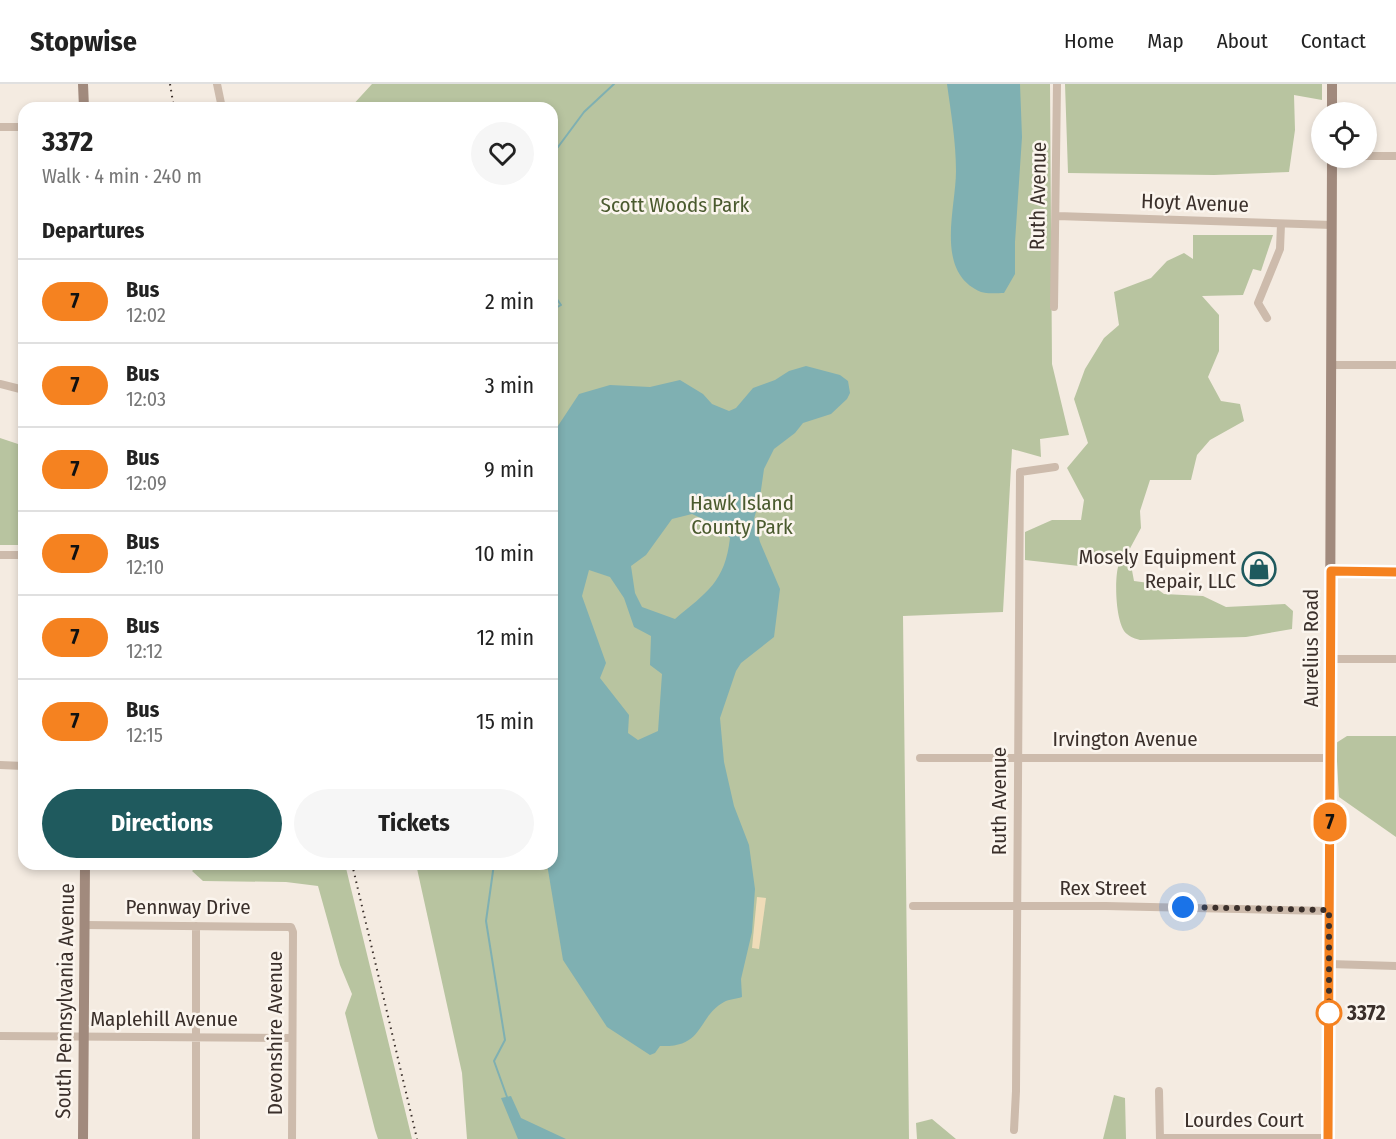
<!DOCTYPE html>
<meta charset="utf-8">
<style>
body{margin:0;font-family:"Fira Sans Condensed",sans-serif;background:#f6f6f6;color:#222;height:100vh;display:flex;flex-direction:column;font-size:22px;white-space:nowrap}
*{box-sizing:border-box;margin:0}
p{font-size:20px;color:#767676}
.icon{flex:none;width:33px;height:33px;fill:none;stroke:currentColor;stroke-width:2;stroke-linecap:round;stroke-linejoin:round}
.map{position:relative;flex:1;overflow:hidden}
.drawer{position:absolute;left:18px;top:18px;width:540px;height:768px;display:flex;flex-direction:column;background:#fff;border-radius:18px;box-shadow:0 3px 9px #0003}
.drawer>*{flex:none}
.badge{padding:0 12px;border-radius:20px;font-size:21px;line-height:39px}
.fabs{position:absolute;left:1311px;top:18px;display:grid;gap:12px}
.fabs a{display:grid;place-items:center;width:66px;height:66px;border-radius:50%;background:#fff;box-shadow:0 3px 9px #0003;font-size:30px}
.you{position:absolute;width:30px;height:30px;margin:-15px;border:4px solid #fff;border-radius:50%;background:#1a73e8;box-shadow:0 0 0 9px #1a73e833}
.map>.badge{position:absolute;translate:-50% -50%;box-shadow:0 0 0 3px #fff}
h2{padding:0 24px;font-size:22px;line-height:54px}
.round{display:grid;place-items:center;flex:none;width:63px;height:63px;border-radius:32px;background:#f6f6f6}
.head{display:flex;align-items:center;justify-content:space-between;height:102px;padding:0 24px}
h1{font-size:28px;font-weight:700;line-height:45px}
.action{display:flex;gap:12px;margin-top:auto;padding:12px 24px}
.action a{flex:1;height:69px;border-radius:36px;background:#1f5a5e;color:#fff;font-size:24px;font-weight:700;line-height:69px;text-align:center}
.action a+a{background:#f6f6f6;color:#222}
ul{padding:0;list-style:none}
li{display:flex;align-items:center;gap:18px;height:84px;padding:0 24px;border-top:2px solid #e0e0e0}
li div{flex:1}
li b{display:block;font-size:22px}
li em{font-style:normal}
li .badge{min-width:66px;font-weight:700;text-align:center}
header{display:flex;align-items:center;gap:36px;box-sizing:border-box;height:84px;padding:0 30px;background:#fff;border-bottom:2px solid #e0e0e0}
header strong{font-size:28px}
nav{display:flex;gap:33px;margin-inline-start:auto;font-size:21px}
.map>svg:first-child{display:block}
</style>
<header>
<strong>Stopwise</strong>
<nav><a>Home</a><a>Map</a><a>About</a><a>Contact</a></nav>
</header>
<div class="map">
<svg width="1396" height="1055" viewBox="0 0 1396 1055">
<rect width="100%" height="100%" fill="#f4ebe1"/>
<path fill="#b8c4a0" d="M372 0H1050L1052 280 1069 351 1040 355 1041 373 1012 365 1003 528 903 532 909 1055H467L462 989 416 780H552V24H350Z
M1065 0H1322V16L1294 11 1295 46 1289 88 1214 91 1068 89Z
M1193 151H1273L1261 187 1253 185 1243 211 1202 212 1219 231V267L1208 293 1221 317 1240 320 1244 337 1210 356 1197 371 1191 396H1150L1140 427 1141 444 1127 470 1079 482 1025 476V448L1052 436H1081L1084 416 1067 384 1088 359 1074 315 1085 285 1104 254 1119 241 1114 208 1151 194 1167 177 1184 169 1193 175Z
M0 354 24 362V461H0Z
M1119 480 1131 481 1134 497 1149 499 1164 510 1203 512 1226 523 1285 520 1293 527 1292 545 1246 553 1140 556C1136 555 1130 553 1127 550 1115 541 1114 492 1119 480Z
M1347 652H1396V753L1339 713 1336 659Z
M235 780H345L412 1055H378L375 1046 345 929 352 910 340 881 318 802 286 798 203 797 192 787 197 782Z
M1114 1011 1125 1014 1126 1055H1103Z
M932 1035 956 1055H917L916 1039Z"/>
<path fill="#efdcb8" d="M757 813 766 814 759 865 752 864Z"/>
<path fill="#7fb0b2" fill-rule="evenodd" d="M947 0H1020L1022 53 1015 158V190L1004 209C997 209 987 210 981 208 934 188 956 125 956 87 956 58 951 29 947 0Z
M806 282 840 291 848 297 850 309 847 315 831 330 803 339 795 349 774 365 764 385 760 413 754 435 760 458 780 505 774 553 741 579 736 587 720 634 724 678 734 722 749 761 755 805 752 848 741 895 742 913C736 915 729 915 724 918 696 934 705 964 660 962L655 969 650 971 607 943 563 876 547 780H552V351L579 310 610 301 650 303 680 296 703 310 712 320 729 327 736 324 753 304 775 296 789 287ZM692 430 714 440 730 454C725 498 707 508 675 535L642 523 635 509 631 482 646 471 672 435ZM589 486 610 493 624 514 634 543 651 552 650 581 662 590 658 647 638 656 628 649 629 631 600 594 606 579 582 512Z
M511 1012 521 1034 566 1055H518L501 1014Z"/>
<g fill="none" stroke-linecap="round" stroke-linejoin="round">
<path stroke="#7fb0b2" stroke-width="2" d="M552 66 558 63 584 28 614 0
M552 208 561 221 552 226
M494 780 486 837 505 956 494 977 507 1013"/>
<path stroke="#cdbbac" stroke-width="8" d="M217 0 222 24
M0 43H24
M1366 72H1396
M1057 132 1332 141
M1054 223 1057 0
M1267 234 1258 219 1280 165 1281 140
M1332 281H1396
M0 300 24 306
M0 471H24
M1331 487 1396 489
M1331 575H1396
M920 674H1330
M0 681 24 682
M913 822H1106L1329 827
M85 841 291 843 293 848 292 1055
M1329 880 1396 882
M0 952 292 954
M1159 1007 1160 1055
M1014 1046 1016 1007 1020 388 1055 383
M1160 1054H1328
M196 1055V842"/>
<path stroke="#a18a7d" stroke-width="10" d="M83 0 84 24
M1332 28V0
M83 1055 85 780
M1328 1055 1332 74"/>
<path stroke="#3b302b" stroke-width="2" stroke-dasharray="1.5 4.5" stroke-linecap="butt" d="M170 0 174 24
M352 780 417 1055"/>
</g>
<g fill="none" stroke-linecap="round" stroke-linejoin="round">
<defs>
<path id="line" d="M1328 1055 1331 487 1396 488"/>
</defs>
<use href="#line" stroke="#fff" stroke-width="14"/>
<use href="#line" stroke="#f58220" stroke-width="9"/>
<path stroke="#3b302b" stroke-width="6" stroke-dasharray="0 10.8" d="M1183 823 1329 826V929"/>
</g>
<defs>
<symbol id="shop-ring" viewBox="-11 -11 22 22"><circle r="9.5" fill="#fbf5ee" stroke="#1f5a5e" stroke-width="1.5"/><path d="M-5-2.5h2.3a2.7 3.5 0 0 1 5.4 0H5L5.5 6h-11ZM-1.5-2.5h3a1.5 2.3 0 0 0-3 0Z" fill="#1f5a5e"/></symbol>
</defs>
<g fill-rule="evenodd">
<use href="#shop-ring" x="1240" y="466" width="38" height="38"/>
</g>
<circle fill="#fff" stroke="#f58220" stroke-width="3" cx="1329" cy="929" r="12"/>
<g text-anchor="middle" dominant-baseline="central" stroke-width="5" stroke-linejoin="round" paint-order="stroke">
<g font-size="21" fill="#3b302b" stroke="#fbf5ee">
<text transform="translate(1038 112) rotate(-89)">Ruth Avenue</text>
<text transform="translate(1195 119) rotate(2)">Hoyt Avenue</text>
<text transform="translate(1311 564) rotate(-90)">Aurelius Road</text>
<text x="1125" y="655">Irvington Avenue</text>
<text transform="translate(999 717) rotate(-90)">Ruth Avenue</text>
<text x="1103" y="804">Rex Street</text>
<text x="188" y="823">Pennway Drive</text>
<text transform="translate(65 917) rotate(-89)">South Pennsylvania Avenue</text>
<text x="164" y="935">Maplehill Avenue</text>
<text transform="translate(275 949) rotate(-90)">Devonshire Avenue</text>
<text x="1244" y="1036">Lourdes Court</text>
</g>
<g font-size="21" fill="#4a5a2e" stroke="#fbf5ee">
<text x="675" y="121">Scott Woods Park</text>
<text x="742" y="419">Hawk Island<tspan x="742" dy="24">County Park</tspan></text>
</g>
<g font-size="21" fill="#3b302b" stroke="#fbf5ee" text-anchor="end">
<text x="1236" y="473">Mosely Equipment<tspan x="1236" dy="24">Repair, LLC</tspan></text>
</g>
<g font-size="21" font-weight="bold" fill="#3b302b" stroke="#fbf5ee" text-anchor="start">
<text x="1347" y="929">3372</text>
</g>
</g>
</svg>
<div class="fabs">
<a><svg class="icon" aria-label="locate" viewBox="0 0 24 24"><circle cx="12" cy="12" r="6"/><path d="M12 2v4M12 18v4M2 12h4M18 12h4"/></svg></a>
</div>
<div class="you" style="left:1183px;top:823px"></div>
<b class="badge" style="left:1330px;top:738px;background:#f58220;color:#111">7</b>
<section class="drawer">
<div class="head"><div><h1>3372</h1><p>Walk · 4 min · 240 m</p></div><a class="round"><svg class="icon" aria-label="heart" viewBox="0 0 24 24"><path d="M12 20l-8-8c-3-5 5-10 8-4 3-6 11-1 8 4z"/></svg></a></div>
<h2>Departures</h2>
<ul>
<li><span class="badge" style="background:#f58220;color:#111">7</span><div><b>Bus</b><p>12:02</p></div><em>2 min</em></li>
<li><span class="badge" style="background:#f58220;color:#111">7</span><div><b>Bus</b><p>12:03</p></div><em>3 min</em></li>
<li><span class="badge" style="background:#f58220;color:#111">7</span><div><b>Bus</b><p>12:09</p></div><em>9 min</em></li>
<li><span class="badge" style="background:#f58220;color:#111">7</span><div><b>Bus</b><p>12:10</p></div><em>10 min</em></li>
<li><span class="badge" style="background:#f58220;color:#111">7</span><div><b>Bus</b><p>12:12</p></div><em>12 min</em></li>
<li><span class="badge" style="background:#f58220;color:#111">7</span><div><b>Bus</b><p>12:15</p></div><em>15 min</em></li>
</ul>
<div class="action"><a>Directions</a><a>Tickets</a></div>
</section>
</div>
